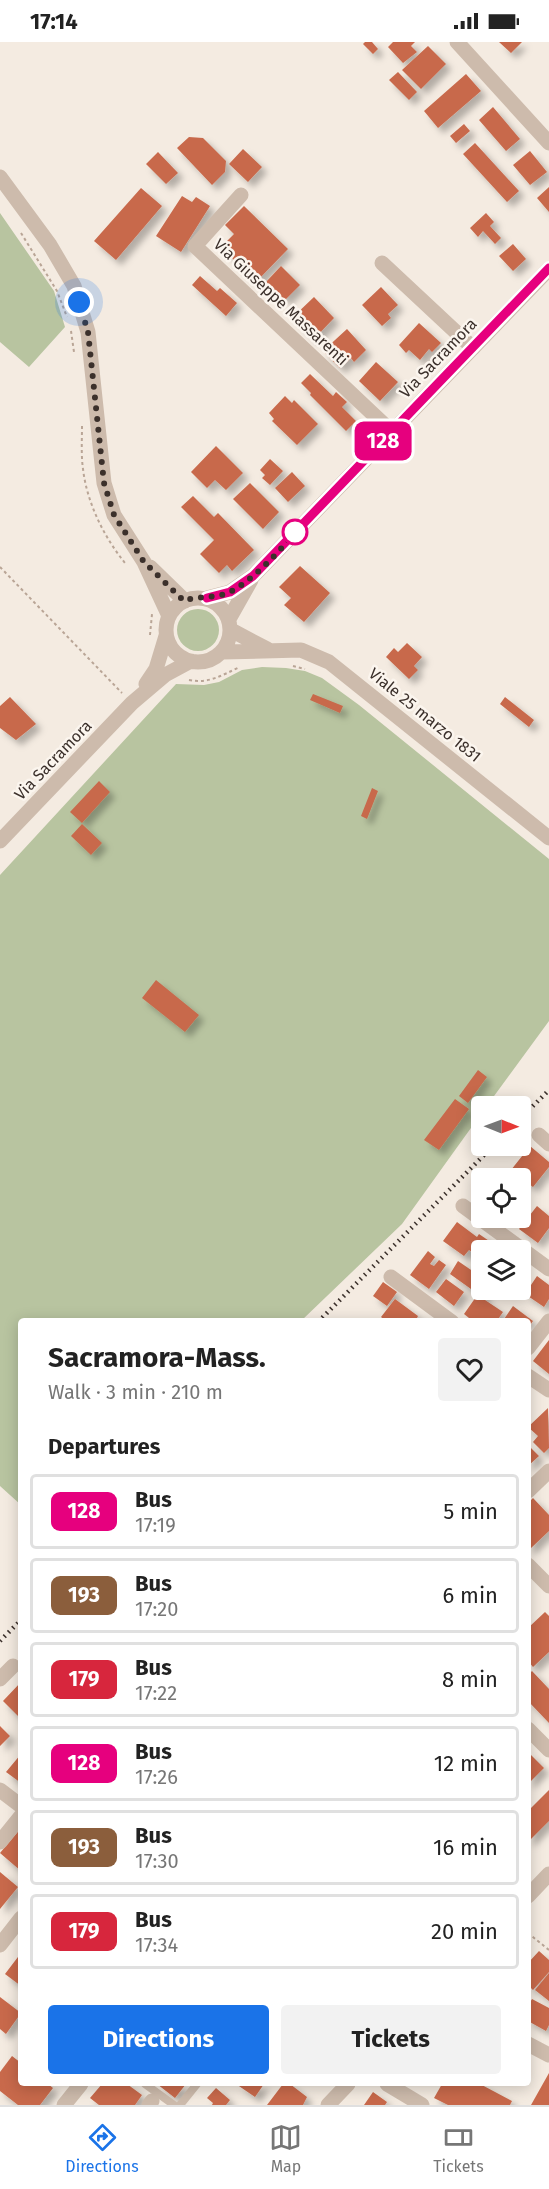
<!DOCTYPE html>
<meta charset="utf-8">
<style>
body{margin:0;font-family:"Fira Sans",sans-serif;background:#f2f2f2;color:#222;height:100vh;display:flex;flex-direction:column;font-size:22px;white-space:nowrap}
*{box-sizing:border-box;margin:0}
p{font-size:20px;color:#767676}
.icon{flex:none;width:33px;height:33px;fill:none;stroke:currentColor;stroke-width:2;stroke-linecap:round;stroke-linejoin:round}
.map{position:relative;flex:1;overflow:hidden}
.sheet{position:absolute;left:18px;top:1276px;width:513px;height:768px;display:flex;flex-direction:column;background:#fff;border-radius:6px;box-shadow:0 3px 15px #0003}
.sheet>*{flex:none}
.badge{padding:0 12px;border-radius:9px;font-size:21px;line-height:39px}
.needle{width:39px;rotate:91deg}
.tools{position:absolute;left:471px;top:1054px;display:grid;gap:12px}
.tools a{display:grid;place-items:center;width:60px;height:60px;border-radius:6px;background:#fff;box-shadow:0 3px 15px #0003;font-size:30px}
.you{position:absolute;width:30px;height:30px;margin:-15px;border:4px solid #fff;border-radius:50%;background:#1a73e8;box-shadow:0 0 0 9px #1a73e833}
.map>.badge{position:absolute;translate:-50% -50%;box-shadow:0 0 0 3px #fff}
h2{padding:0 30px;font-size:22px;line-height:54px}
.round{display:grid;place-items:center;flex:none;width:63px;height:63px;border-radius:6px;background:#f2f2f2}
.headline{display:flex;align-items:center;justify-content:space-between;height:102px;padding:0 30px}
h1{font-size:28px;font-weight:700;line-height:45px}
.primary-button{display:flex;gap:12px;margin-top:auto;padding:12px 30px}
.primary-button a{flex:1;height:69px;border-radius:6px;background:#1a73e8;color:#fff;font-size:24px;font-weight:700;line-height:69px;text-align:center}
.primary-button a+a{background:#f2f2f2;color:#222}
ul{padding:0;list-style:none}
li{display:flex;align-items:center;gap:18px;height:75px;margin:0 12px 9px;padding:0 18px;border:3px solid #e0e0e0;border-radius:6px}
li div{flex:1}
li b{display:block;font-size:22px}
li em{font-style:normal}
li .badge{min-width:66px;font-weight:700;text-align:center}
.status{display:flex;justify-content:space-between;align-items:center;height:42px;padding:0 30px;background:#fff;direction:ltr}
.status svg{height:16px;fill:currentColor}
.tabs{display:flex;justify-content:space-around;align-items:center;height:84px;border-top:2px solid #e0e0e0;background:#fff;font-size:16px;color:#767676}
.tabs a{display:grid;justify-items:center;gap:3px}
.tabs .on{color:#1a73e8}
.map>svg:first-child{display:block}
</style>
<div class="status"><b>17:14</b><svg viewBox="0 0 49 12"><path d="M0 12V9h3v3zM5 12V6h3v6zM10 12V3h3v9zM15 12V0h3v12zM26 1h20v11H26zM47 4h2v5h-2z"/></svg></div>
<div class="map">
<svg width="549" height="2063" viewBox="0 0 549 2063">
<defs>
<filter id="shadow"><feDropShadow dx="5.5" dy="5.5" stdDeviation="3" flood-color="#0004"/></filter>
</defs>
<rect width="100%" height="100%" fill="#f4ebe1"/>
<path fill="#b8c4a0" d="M0 171 54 249 65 285 29 325 0 300Z
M177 588a21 21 0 1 1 42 0a21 21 0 1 1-42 0Z
M262 625 286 626 305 629 322 636 359 663 549 817V979L486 1065H482L481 1072 402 1182 301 1279 21 1280V1463L0 1444V833L176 642 204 643 219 640 242 628Z"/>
<path fill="#c8694b" filter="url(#shadow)" d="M365 0H372L378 7 373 12 363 2Z
M393 0H415L411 4 417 10 403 21 388 5Z
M499 0H522L511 11Z
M428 4 446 22 421 47 402 28Z
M398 30 417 50 409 58 389 38Z
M466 32 481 49 438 86 424 69Z
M493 65 520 97 506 109 479 78Z
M464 82 470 89 456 101 450 94Z
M189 95 203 96 226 119 225 130 212 143 177 106Z
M475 101 519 149 507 160 463 112Z
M243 107 262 125 248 140 229 122Z
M530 109 547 130 530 143 513 123Z
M158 110 178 131 166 142 146 122Z
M549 145V170L537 156Z
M141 146 162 164 116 218 94 199Z
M182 154 192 160 196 155 210 164 181 210 156 194Z
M244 164 288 207 256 240 221 205 234 192 225 183Z
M486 171 494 180 490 184 501 196 495 202 483 189 478 195 470 186Z
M513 202 526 217 513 229 499 214Z
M281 224 300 243 285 258 266 240Z
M200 234 217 249 220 246 237 261 226 274 192 243Z
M381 245 398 263 388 272 391 276 382 284 362 263Z
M314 255 334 276 314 297 293 275Z
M419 281 441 301 432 310 429 307 420 318 409 308 406 311 399 303Z
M347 287 366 308 354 320 351 316 340 326 323 309Z
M376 320 398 340 380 359 359 339Z
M310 332 333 354 336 350 347 360 342 365 356 379 346 389 310 353 311 351 301 341Z
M285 354 292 361 294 358 318 382 297 403 272 379 274 377 269 371Z
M216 404 243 431 226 448 215 438 207 446 191 430Z
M270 417 283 429 270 443 262 436 265 433 260 428Z
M292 430 305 444 288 460 275 446Z
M250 441 279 470 263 487 233 457Z
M193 454 214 475 218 471 254 508 232 529 227 523 219 531 200 512 214 498 181 465Z
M300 524 330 551 304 580 284 563 291 556 279 545Z
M407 601 422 615 414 624 418 628 409 637 386 615 394 606 398 610Z
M313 652 343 664 340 671 310 658Z
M10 655 36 682 16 698 0 686V664Z
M505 655 534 678 529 685 500 662Z
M99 739 110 750 82 781 70 770Z
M372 746 378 749 367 777 361 774Z
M82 782 102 801 91 813 71 794Z
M156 938 199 973 185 990 142 956Z
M478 1028 487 1035 468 1061 459 1054Z
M455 1057 469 1067 439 1108 424 1098Z
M530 1104 549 1120V1125L533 1145 511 1128Z
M537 1164 549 1174V1186L538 1201 519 1187Z
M457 1180 477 1195 479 1192 495 1203 490 1209H482V1217L469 1208 464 1214 443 1199Z
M428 1209 435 1215 430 1222 434 1224 439 1218 446 1223 429 1247 410 1233Z
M458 1219 474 1230 482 1219V1238L480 1241 482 1248H488L482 1256 503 1270 496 1280H474L464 1272 478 1252 450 1232Z
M537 1234 549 1243V1257L544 1265 525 1252Z
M446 1237 464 1250 454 1264 436 1250Z
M383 1240 397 1250 387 1264 373 1254Z
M395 1257 418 1274 415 1280H387L381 1275Z
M513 1264 533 1279 528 1286V1280H502Z
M549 1298V1332L533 1319Z
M548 1366 549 1406 544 1411 533 1400 538 1394 528 1385Z
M528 1403 539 1414 528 1424Z
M533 1456 549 1473V1489L530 1507 528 1505V1461Z
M545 1570 549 1574V1610L533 1625 528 1619V1586Z
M532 1629 549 1647V1681L528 1659V1633Z
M21 1640V1677L3 1659Z
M0 1684 10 1694 0 1704Z
M528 1710 544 1726 528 1742Z
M21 1712V1741L6 1730Z
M549 1748V1779L528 1800V1769Z
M21 1786V1829L0 1811Z
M0 1830 18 1845 0 1867Z
M539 1909 549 1918V1930L533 1948 528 1943V1921Z
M21 1911V1944L5 1932Z
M549 1931V1959L535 1948Z
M0 1955 21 1971 6 1992 0 1987Z
M532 1957 549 1966V1983L546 1989 528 1979V1964Z
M12 2014 21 2021V2042H48L53 2046 40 2063H18L0 2049V2030Z
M549 2031V2063H531Z
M102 2042H127L142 2053 135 2063H99L90 2056Z
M157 2042H186L175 2056Z
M236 2042H264L255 2055Z
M283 2042H290L307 2055 303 2063H267Z
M442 2042H480L512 2059 510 2063H448L434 2056Z
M216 2046 230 2058 226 2063H212L213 2061 207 2056Z
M373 2050 387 2060 385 2063H364Z"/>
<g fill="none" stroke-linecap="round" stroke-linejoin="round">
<path stroke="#b9a596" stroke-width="2" stroke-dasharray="3 3" stroke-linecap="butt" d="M21 191 57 249 67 275
M71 289 74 310
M82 384C82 398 81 413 83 427 87 461 104 495 125 521
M0 525 122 651
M150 593 152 572
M293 624 305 627
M189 638C209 642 222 633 240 625
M528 1891 549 1908"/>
<path stroke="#cdbbac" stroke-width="8" d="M145 2042 174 2063
M180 2063 197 2042"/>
<path stroke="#cdbbac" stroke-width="15" d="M457 0 549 101
M241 153 195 204 392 390
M382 221 473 306
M539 1093 549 1102
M463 1164 549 1227
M391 1235 452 1280
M528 1306 549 1279
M528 1334 549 1348
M528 1449 549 1429
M528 1523 549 1544
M0 1637 13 1624
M528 1687 549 1708
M0 1748 21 1764
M0 1800 21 1774
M0 1903 21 1876
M528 2002 549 2013
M387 2042 422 2063
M64 2063 81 2042
M149 2063 152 2059"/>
<path stroke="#cdbbac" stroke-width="15" d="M0 135 50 203 74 244 88 290 104 441 114 473 144 520 169 574
M150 525 185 559
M166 588a32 32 0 1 1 64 0a32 32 0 1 1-64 0Z
M207 556 230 550 253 534 549 227
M229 577 251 538
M231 588 267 607
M222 610 301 608 329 620 549 796
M146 642 156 627 166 594
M0 799 132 661 165 633 191 619
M528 1854 549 1832
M328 2063 348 2042"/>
<path stroke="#3b302b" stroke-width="4.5" stroke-dasharray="1.5 4.5" stroke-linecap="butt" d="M520 1077 549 1048
M318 1280 493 1104
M0 1599 21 1578"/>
</g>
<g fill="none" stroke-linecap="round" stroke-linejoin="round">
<defs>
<path id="line" d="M207 556 230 550 253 534 549 226"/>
</defs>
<use href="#line" stroke="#fff" stroke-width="14"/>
<use href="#line" stroke="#e6007e" stroke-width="9"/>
<path stroke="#3b302b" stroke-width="6" stroke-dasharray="0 10.8" d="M79 260 88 290 104 441 114 473 144 520 184 559C200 553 215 557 230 550 252 539 282 507 295 490"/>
</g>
<circle fill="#fff" stroke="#e6007e" stroke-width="3" cx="295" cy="490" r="12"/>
<g text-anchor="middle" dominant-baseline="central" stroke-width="5" stroke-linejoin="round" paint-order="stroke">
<g font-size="16" fill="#3b302b" stroke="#fbf5ee">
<text transform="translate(281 260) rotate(43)">Via Giuseppe Massarenti</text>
<text transform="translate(438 316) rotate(-46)">Via Sacramora</text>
<text transform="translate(425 673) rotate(39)">Viale 25 marzo 1831</text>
<text transform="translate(53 718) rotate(-46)">Via Sacramora</text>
</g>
</g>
</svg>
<div class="tools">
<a><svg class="needle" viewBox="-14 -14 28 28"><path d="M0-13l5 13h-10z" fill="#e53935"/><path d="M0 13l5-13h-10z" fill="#767676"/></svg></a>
<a><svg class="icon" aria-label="locate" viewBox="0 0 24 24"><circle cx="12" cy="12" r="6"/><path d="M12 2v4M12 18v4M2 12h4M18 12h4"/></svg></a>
<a><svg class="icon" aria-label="layers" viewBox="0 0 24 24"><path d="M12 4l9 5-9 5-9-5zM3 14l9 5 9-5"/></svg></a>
</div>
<div class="you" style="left:79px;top:260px"></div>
<b class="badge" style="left:383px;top:399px;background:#e6007e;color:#fff">128</b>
<section class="sheet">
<div class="headline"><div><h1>Sacramora-Mass.</h1><p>Walk · 3 min · 210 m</p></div><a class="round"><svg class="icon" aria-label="heart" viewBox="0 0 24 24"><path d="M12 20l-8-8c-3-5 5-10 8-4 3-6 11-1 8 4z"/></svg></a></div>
<h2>Departures</h2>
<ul>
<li><span class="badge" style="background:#e6007e;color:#fff">128</span><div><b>Bus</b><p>17:19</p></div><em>5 min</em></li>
<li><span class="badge" style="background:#8b5e3c;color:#fff">193</span><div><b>Bus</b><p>17:20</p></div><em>6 min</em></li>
<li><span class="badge" style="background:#d7263d;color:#fff">179</span><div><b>Bus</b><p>17:22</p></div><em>8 min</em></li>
<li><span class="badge" style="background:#e6007e;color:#fff">128</span><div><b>Bus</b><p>17:26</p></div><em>12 min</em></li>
<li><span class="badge" style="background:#8b5e3c;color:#fff">193</span><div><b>Bus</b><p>17:30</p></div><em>16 min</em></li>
<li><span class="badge" style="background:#d7263d;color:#fff">179</span><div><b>Bus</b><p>17:34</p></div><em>20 min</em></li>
</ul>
<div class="primary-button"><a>Directions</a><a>Tickets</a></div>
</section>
</div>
<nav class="tabs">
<a class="on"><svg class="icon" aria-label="directions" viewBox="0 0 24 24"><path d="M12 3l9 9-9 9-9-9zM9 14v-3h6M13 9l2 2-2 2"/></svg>Directions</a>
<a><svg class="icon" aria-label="map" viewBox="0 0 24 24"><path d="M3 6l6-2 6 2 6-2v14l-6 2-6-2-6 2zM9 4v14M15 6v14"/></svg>Map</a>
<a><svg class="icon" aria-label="tickets" viewBox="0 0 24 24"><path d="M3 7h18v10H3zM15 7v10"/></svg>Tickets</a>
</nav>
